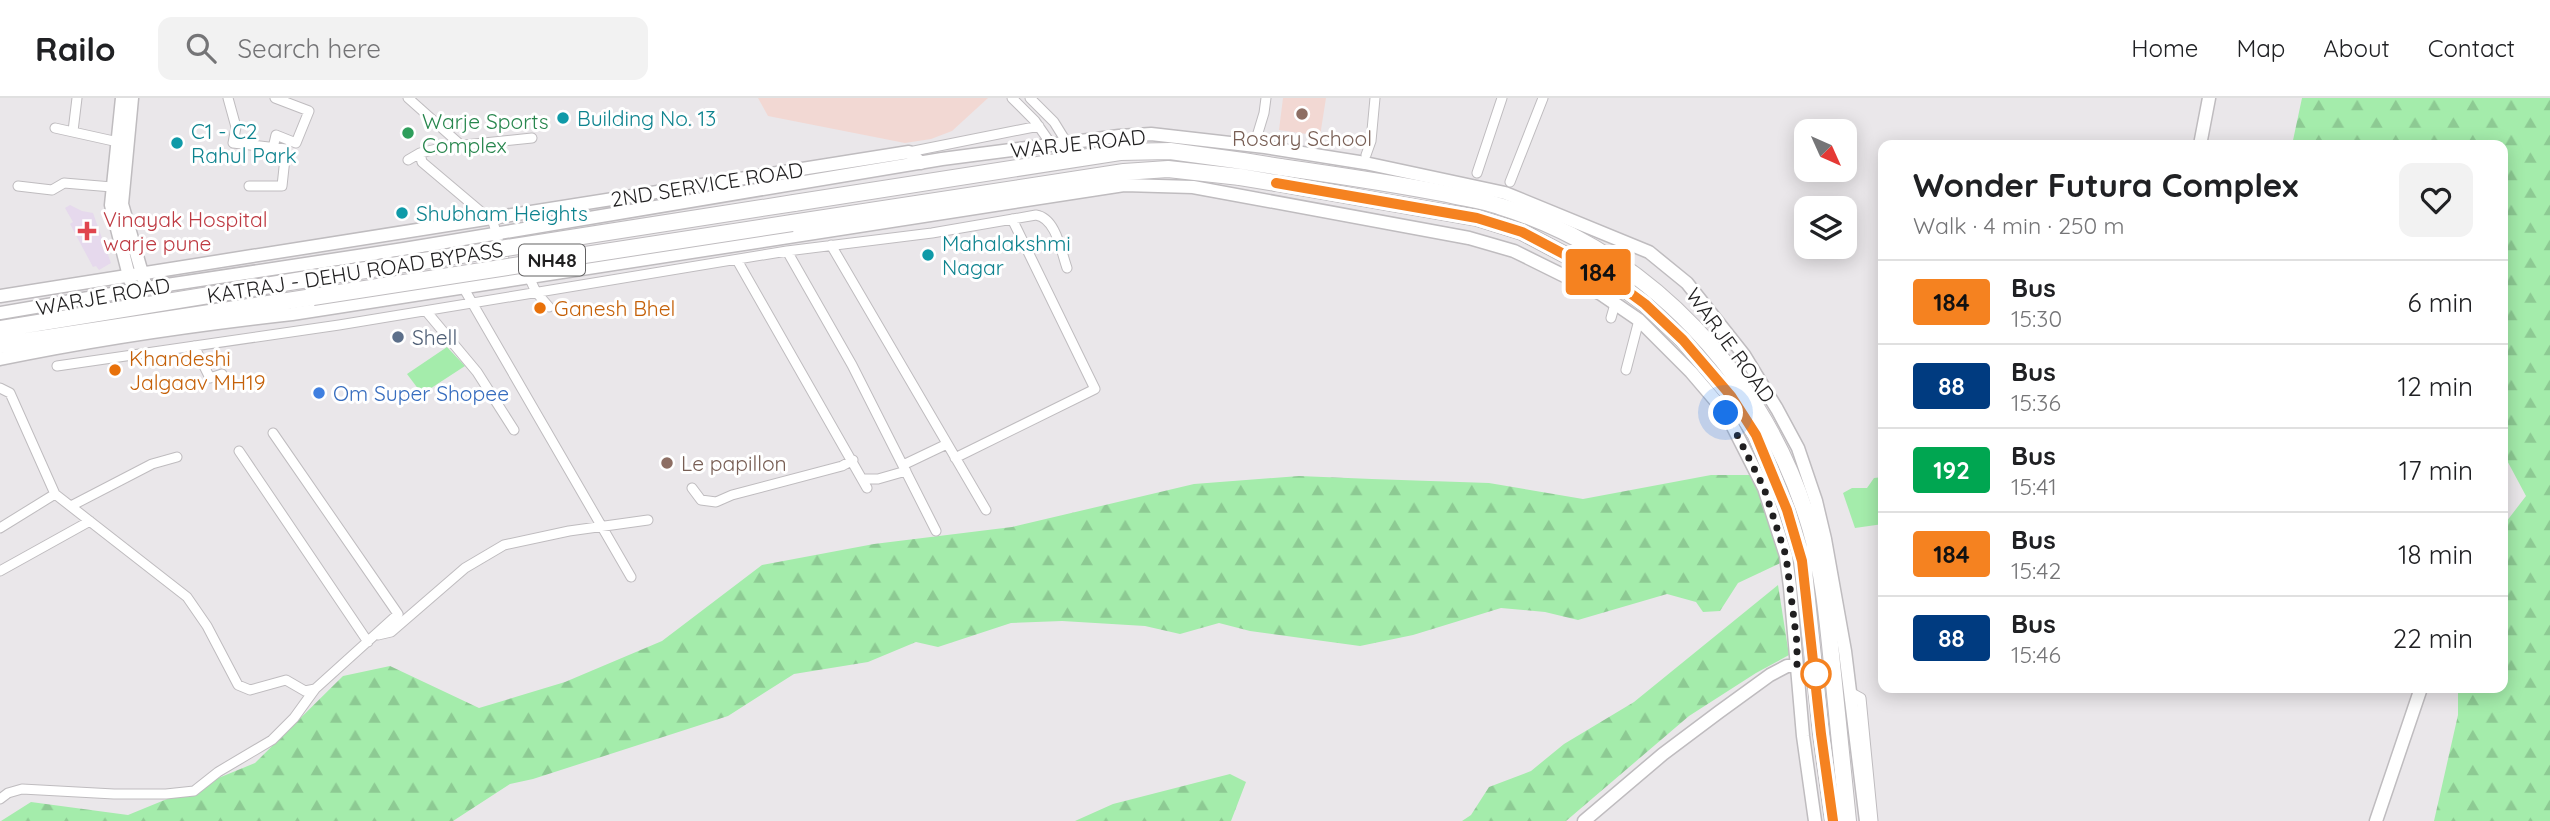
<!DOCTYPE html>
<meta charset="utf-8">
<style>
body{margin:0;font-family:Quicksand,sans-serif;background:#f2f2f2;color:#202124;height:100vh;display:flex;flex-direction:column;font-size:26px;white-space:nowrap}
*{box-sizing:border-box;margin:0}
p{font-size:23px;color:#757577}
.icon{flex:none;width:38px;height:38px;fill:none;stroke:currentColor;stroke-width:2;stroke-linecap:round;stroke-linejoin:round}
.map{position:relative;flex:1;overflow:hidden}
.sheet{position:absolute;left:1878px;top:42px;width:630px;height:553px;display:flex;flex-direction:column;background:#fff;border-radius:14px;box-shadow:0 4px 18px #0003}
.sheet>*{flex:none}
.badge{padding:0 14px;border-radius:5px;font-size:24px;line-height:46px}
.needle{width:46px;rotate:135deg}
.fabs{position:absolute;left:1794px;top:21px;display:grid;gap:14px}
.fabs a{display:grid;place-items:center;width:63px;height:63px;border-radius:14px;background:#fff;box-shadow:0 4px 18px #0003;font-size:35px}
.you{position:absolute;width:35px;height:35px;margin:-18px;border:5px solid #fff;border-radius:50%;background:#1a73e8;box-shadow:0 0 0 10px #1a73e833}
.map>.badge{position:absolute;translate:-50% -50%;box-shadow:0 0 0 4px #fff}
.round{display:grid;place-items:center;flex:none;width:74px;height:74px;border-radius:14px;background:#f2f2f2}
.overview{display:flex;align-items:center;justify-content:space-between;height:119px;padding:0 35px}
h1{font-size:33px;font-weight:800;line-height:52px}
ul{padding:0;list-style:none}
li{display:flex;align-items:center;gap:21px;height:84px;padding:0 35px;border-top:2px solid #e0e0e0}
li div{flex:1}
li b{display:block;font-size:26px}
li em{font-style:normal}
li .badge{min-width:77px;font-weight:700;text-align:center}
header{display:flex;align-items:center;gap:42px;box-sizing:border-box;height:98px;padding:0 35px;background:#fff;border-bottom:2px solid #e0e0e0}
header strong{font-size:33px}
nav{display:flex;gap:38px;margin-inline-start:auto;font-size:24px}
.search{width:490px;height:63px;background:#f2f2f2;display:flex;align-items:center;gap:18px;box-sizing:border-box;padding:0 24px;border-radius:14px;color:#757577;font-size:26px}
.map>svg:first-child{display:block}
</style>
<header>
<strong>Railo</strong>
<div class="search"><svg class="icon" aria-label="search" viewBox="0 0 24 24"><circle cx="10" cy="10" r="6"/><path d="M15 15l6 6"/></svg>Search here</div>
<nav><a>Home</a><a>Map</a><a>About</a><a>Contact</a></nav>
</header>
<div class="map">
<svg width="2550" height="723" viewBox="0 0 2550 723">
<defs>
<pattern id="forest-firs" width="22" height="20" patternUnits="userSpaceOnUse" patternTransform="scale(1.75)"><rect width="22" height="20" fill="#a4ecab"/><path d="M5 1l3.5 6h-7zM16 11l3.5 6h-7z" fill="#8dca93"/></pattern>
</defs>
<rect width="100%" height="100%" fill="#eae7ea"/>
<path fill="#f2d8d3" d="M758 0H988L952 33 931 41 905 45 768 18Z
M1283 0H1326L1320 38 1279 32Z"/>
<path fill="#e6d9ed" d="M70 107 82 113 93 115 111 165 99 172 96 168 93 169 70 126 73 124 65 110Z"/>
<path fill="url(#forest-firs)" d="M2302 0H2550V723H2434L2458 617V590H2502L2503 428 2526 398 2503 355 2502 47H2292Z
M1711 377H1764L1783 410 1793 459 1738 485 1720 513 1703 514 1696 504 1667 496 1578 522 1545 514 1501 510 1413 537 1360 548 1250 533 1219 525 1180 536 1145 528 1062 523 1011 525 938 549 916 544 868 564 794 576 728 618 533 681 510 686 453 723H1L31 704 128 717 255 665 343 578 390 568 479 610 565 584 662 543 762 467 874 446 1012 429 1194 386 1299 378 1372 381 1489 385 1583 401Z
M1778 487 1789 557 1756 575 1689 618 1566 723H1462L1471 717 1489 689 1531 673 1564 646 1634 604Z
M1230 676 1246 684 1231 723H1075L1113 706Z"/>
<path fill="#a4ecab" d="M447 249 465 268 422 296 407 276Z
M1883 379V426L1855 430 1843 395 1852 390H1867L1874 380Z"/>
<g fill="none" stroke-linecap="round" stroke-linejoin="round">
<defs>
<path id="street" d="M228 0 236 29 233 45 286 51 282 88H249
M408 0 462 48
M1012 0 1035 23 1051 46
M1030 0 1054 24 1067 45
M55 30 118 44
M73 33 77 0
M1254 48 1264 15 1266 0
M273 50 276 37 296 45 309 13 275 0
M909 54 1039 28
M1366 57 1371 43 1375 0
M408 62 420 55
M1477 75 1502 0
M1510 84 1543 0
M18 88 52 92 64 85 112 89
M831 147 986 412
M787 153 852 267 936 433
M737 162 867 390
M507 171 493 124 422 64 420 55 445 49 532 40
M529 179 536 194 549 209
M463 189 631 479
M426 213 477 274 514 332
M1611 220 1615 206
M194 248 210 280 222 276
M57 268 339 227 787 153 932 135 1036 117C1056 120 1061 153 1067 170
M1626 272 1639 222
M0 290 10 295 55 396 187 499 207 528 238 587 250 592 286 582 305 593 315 591 398 516 273 335
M239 353 368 544
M955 360 1095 291 1012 121
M903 367 947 346
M862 381H878L906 373
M692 390 701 402 716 404 732 397 842 368 853 362
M71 408 152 366 177 359
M0 430 55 396
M0 473 90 423
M378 537 391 534 465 470 504 447 569 433 648 422
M1850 594 1861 600 1873 723
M0 701 8 695 22 691 114 696H166L194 693 218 674 272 642 294 620 315 591"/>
<path id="secondary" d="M122 0 111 107 130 182
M132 0 122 106 144 182
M2200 47 2209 0
M0 198 909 54 921 65
M0 215 147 190 404 151 942 61 1119 38 1151 36 1265 49 1365 65 1505 95 1649 154 1687 185 1744 257 1777 311 1798 350 1816 403 1825 441 1845 553 1866 723
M0 261C96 241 194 227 292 216L1124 87 1193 89 1469 140 1514 153 1601 196 1639 222 1691 274 1726 315 1764 390 1786 458 1790 489 1803 638 1815 723
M1584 723 1663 656 1719 614 1770 577 1787 568H1797
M2376 723 2421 590"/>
<path id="highway" d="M1280 69C1336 77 1392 85 1447 96 1464 100 1482 102 1499 108 1650 155 1765 279 1810 429 1824 476 1828 527 1833 576 1838 625 1843 674 1848 723
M1276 85 1477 120 1522 134 1611 181 1645 206 1683 242 1731 298 1756 337 1787 412 1803 463 1821 636 1833 723
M794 105 1120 54 1170 53 1243 63
M792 125 1124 74 1168 71 1240 79
M0 231 308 181
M0 247 313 199"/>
</defs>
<use href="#street" stroke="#bfbcbf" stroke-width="11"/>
<use href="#secondary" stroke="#bfbcbf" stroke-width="15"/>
<use href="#highway" stroke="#bfbcbf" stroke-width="18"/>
<use href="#street" stroke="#fff" stroke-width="9"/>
<use href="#secondary" stroke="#fff" stroke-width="12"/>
<use href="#highway" stroke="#fff" stroke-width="16"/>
<defs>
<path id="highway-bridge" d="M1243 63 1280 69
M1240 79 1276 85
M308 181 794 105
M313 199 792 125"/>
</defs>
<use href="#highway-bridge" stroke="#bfbcbf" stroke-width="18" stroke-linecap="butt"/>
<use href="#highway-bridge" stroke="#fff" stroke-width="16"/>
</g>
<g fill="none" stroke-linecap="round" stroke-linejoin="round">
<defs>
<path id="line" d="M1276 85 1477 120 1522 134 1611 181 1645 206 1683 242 1731 298 1756 337 1787 412 1802 463 1821 636 1833 723"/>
</defs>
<use href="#line" stroke="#fff" stroke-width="16"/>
<use href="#line" stroke="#f58220" stroke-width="10"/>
<path stroke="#201f20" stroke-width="7" stroke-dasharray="0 12.6" d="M1726 315 1764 390 1786 458 1797 545V568L1816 576"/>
</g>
<g fill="#8d6e63" stroke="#fff" stroke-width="2.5">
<circle cx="1302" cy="16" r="7"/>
<circle cx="667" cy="365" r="7"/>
</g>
<g fill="#0f9aa8" stroke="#fff" stroke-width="2.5">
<circle cx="563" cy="20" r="7"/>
<circle cx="177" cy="45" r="7"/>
<circle cx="402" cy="115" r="7"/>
<circle cx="928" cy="157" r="7"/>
</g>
<circle fill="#2e9e5b" stroke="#fff" stroke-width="2.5" cx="408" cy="35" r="7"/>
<path fill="#e0444e" stroke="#fff" stroke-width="2.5" d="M83.5 122.5h7v7h7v7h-7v7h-7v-7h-7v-7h7z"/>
<g fill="#e8710a" stroke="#fff" stroke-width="2.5">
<circle cx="540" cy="210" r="7"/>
<circle cx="115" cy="272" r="7"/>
</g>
<circle fill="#5c6f8a" stroke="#fff" stroke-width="2.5" cx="398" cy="239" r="7"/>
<circle fill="#3f7fe0" stroke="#fff" stroke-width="2.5" cx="319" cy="295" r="7"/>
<circle fill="#fff" stroke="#f58220" stroke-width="3.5" cx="1816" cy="576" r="14"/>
<g text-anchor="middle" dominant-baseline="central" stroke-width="6" stroke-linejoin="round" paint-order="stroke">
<rect fill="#fff" stroke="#636263" stroke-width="2" x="519" y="146.5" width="66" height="31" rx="5"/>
<g font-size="19" font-weight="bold" fill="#201f20">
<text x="552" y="162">NH48</text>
</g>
<g font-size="21" fill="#0d838f" stroke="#fff" text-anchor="start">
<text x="577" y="20">Building No. 13</text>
<text x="191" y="33">C1 - C2<tspan x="191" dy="24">Rahul Park</tspan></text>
<text x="416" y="115">Shubham Heights</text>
<text x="942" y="145">Mahalakshmi<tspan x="942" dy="24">Nagar</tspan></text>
</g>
<g font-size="21" fill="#27864d" stroke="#fff" text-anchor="start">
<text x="422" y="23">Warje Sports<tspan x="422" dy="24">Complex</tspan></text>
</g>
<g font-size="21" fill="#785e54" stroke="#fff">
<text x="1302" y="40">Rosary School</text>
<text x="681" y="365" text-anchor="start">Le papillon</text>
</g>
<g font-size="21" fill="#201f20" stroke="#fff">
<text transform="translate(1078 45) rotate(-6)">WARJE ROAD</text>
<text transform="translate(707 86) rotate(-9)">2ND SERVICE ROAD</text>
<text transform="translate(355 174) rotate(-9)">KATRAJ - DEHU ROAD BYPASS</text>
<text transform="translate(103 198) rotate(-10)">WARJE ROAD</text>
<text transform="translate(1731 247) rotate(54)">WARJE ROAD</text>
</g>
<g font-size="21" fill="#be3a42" stroke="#fff" text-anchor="start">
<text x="103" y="121">Vinayak Hospital<tspan x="103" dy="24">warje pune</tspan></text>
</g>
<g font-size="21" fill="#c56008" stroke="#fff" text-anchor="start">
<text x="554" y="210">Ganesh Bhel</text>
<text x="129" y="260">Khandeshi<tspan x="129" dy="24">Jalgaav MH19</tspan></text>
</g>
<g font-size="21" fill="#4e5e75" stroke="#fff" text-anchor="start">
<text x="412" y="239">Shell</text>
</g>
<g font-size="21" fill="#366cbe" stroke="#fff" text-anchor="start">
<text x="333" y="295">Om Super Shopee</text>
</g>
</g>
</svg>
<div class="fabs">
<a><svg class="needle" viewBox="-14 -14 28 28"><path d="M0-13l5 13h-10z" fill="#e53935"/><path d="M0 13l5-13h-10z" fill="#757577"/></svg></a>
<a><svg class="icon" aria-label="layers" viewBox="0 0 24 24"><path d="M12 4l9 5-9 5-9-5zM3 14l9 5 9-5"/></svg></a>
</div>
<div class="you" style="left:1726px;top:315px"></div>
<b class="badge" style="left:1598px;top:174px;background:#f58220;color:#111">184</b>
<section class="sheet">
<div class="overview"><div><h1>Wonder Futura Complex</h1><p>Walk · 4 min · 250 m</p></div><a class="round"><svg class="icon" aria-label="heart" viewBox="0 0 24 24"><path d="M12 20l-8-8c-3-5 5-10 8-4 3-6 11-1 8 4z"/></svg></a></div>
<ul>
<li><span class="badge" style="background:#f58220;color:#111">184</span><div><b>Bus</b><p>15:30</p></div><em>6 min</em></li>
<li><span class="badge" style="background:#003b80;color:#fff">88</span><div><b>Bus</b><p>15:36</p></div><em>12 min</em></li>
<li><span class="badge" style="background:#00a651;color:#fff">192</span><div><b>Bus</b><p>15:41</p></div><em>17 min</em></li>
<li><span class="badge" style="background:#f58220;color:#111">184</span><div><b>Bus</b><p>15:42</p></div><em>18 min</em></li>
<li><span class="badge" style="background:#003b80;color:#fff">88</span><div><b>Bus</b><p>15:46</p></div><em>22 min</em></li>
</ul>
</section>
</div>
